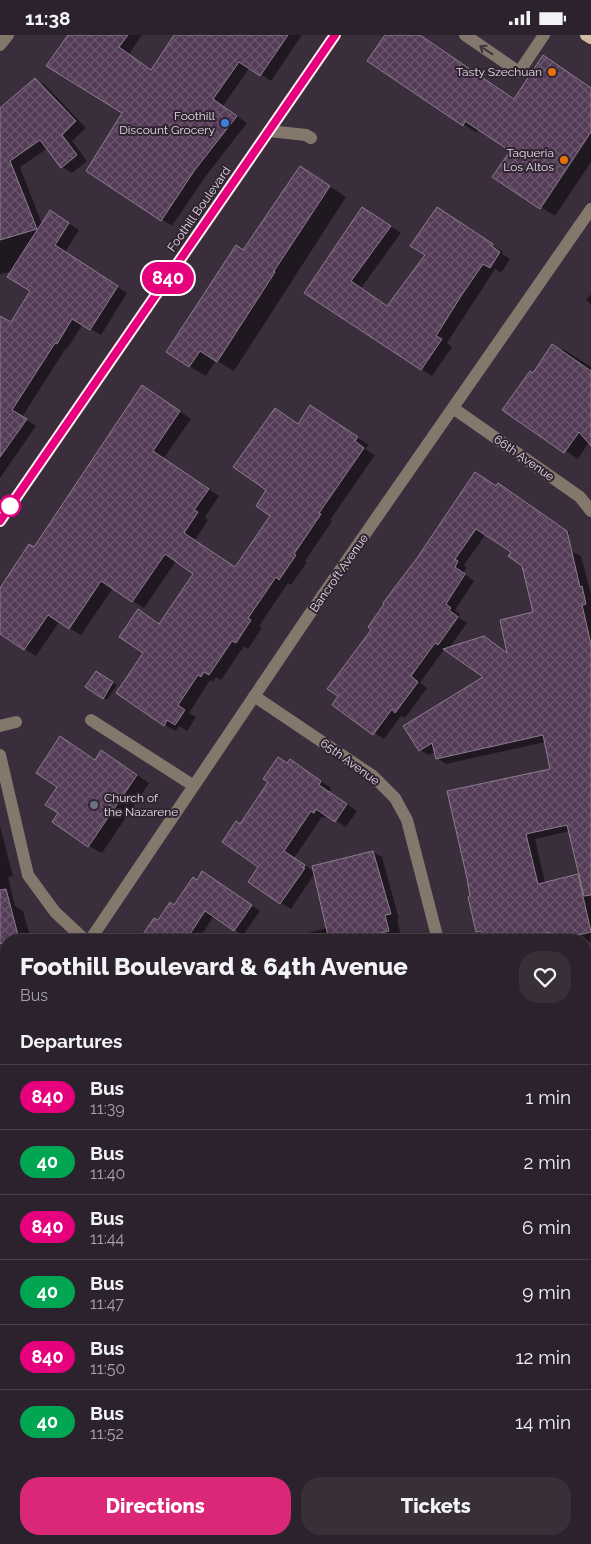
<!DOCTYPE html>
<style>
body{margin:0;font-family:Raleway,sans-serif;background:#382f39;color:#f1f3f6;height:100vh;display:flex;flex-direction:column;font-size:19px;white-space:nowrap}
*{box-sizing:border-box;margin:0}
p{font-size:16px;color:#a6a4aa}
.icon{flex:none;width:28px;height:28px;fill:none;stroke:currentColor;stroke-width:2;stroke-linecap:round;stroke-linejoin:round}
.map{position:relative;flex:1;overflow:hidden}
.panel{position:absolute;left:0px;top:899px;width:591px;height:611px;display:flex;flex-direction:column;background:#2c222d;border-radius:20px 20px 0 0;box-shadow:0 2px 8px #0003,0 0 0 1px #483f49}
.panel>*{flex:none}
.badge{padding:0 10px;border-radius:16px;font-size:18px;line-height:32px}
.map>.badge{position:absolute;translate:-50% -50%;box-shadow:0 0 0 2px #fff}
h2{padding:0 20px;font-size:19px;line-height:45px}
.round{display:grid;place-items:center;flex:none;width:52px;height:52px;border-radius:20px;background:#382f39}
.summary{display:flex;align-items:center;justify-content:space-between;height:85px;padding:0 20px}
h1{font-size:24px;font-weight:800;line-height:38px}
.primary-button{display:flex;gap:10px;margin-top:auto;padding:10px 20px}
.primary-button a{flex:1;height:58px;border-radius:20px;background:#db2777;color:#fff;font-size:20px;font-weight:800;line-height:58px;text-align:center}
.primary-button a+a{background:#382f39;color:#f1f3f6}
ul{padding:0;list-style:none}
li{display:flex;align-items:center;gap:15px;height:65px;padding:0 20px;border-top:1px solid #483f49}
li div{flex:1}
li b{display:block;font-size:19px}
li em{font-style:normal}
li .badge{min-width:55px;font-weight:700;text-align:center}
.status{display:flex;justify-content:space-between;align-items:center;height:35px;padding:0 25px;background:#2c222d;direction:ltr}
.status svg{height:14px;fill:currentColor}
.map>svg:first-child{display:block}
</style>
<div class="status"><b>11:38</b><svg viewBox="0 0 49 12"><path d="M0 12V9h3v3zM5 12V6h3v6zM10 12V3h3v9zM15 12V0h3v12zM26 1h20v11H26zM47 4h2v5h-2z"/></svg></div>
<div class="map">
<svg width="591" height="1509" viewBox="0 0 591 1509">
<defs>
<pattern id="building-cross-hatch" width="8" height="8" patternUnits="userSpaceOnUse" patternTransform="scale(1.25)"><rect width="8" height="8" fill="#543c56"/><path d="M0 0l8 8M0 8l8-8" fill="none" stroke="#6c586e"/></pattern>
</defs>
<rect width="100%" height="100%" fill="#3b2e3c"/>
<path fill="#0007" fill-rule="evenodd" d="M69 0H142L129 19 152 36 175 2 172 0H302L271 46 250 32 223 71 247 88 205 142 172 191 88 135 124 78Z
M386 0H420L515 64 591 53V127L555 181 494 142 512 116 479 94 477 98 463 89Z
M35 44 45 50 86 93 72 106 87 126 72 138 62 132 48 113 20 132 42 189 61 183 79 195 65 217 127 258 101 300 83 289 67 314 66 313 22 382 36 391 0 443V282L11 289 31 256 19 235 0 239V75Z
M300 132 346 162 234 336 216 325 206 341 189 331 244 216Z
M373 180 401 198 361 253 388 272 426 220 448 180 503 217 502 219 510 224 501 238 495 234 447 308 452 312 432 341 306 257Z
M591 259V269L586 265Z
M563 314 591 332V409L589 407 578 424 504 375Z
M154 359 191 384 163 424 219 461 205 482 208 485 195 505 236 533 272 480 268 454 299 390 322 378 369 410 365 414 375 420 330 485 332 486 305 526 307 527 291 550 288 548 259 591 262 593 248 614 244 611 221 645 216 642 213 647 210 645 189 678 196 682 187 696 179 691 176 696 165 690 144 618 150 583 160 590 194 539 176 526 144 573 113 553 81 600 59 587 36 621 0 598V555Z
M497 452 508 455 571 498 518 520 486 499 464 530 467 533 463 538 474 546 455 575 460 579 458 582 467 588 449 613 484 603 508 619 571 516 581 521 591 559V906L585 907V905H484L483 900 477 896 552 735 545 707 446 729 437 723 435 717 429 720 420 715 485 642 445 613 420 648 427 653 405 683 401 681 384 704 334 670ZM570 796 580 840 545 848 535 804Z
M96 637 117 650 107 665 87 652Z
M61 703 96 725 114 724 149 748 102 818 89 811 60 778Z
M288 729 301 732 331 753 329 757 357 776 346 792 327 780 325 783 322 782 294 823 315 837 373 817 382 822 399 884H397L402 905H309L307 898 327 893 315 838 291 874 281 868 240 790ZM319 769 321 770 314 779H311Z
M0 791 13 841 8 842 15 871 23 876 31 905H6V919L0 920Z
M203 837 260 876 243 900 214 881 198 905H141L174 871Z
M0 923 4 925 6 933V957L0 959Z
M585 925 589 941 591 940V990L585 991Z
M585 1031 591 1035V1114L585 1115Z
M6 1161V1384L0 1362V1355L4 1354 0 1341V1163Z
M591 1176V1332L585 1312V1307L589 1306 585 1291V1178Z
M40 1504H78L79 1509H41Z
M211 1504H287L288 1509H212Z
M360 1504H554L555 1509H361Z"/>
<g fill="none" stroke-linecap="round" stroke-linejoin="round">
<path stroke="#445c6a" stroke-width="7" d="M123 1504V1509"/>
</g>
<path fill="url(#building-cross-hatch)" stroke="#8c7d8e" d="M68 0H128L119 12 151 35 174 0H288L260 41 239 27 213 64 237 81 194 136 161 186 86 136 122 78 46 31Z
M385 0H420L514 64 543 20 591 53V97L540 174 492 142 510 116 465 86 463 91 367 26Z
M35 43 76 86 62 100 77 120 61 133 40 105 10 126 37 194 0 205V73Z
M300 131 330 151 274 236 275 237 217 327 200 316 189 332 166 317 236 210 243 215Z
M362 172 391 191 351 246 387 271 425 220 410 211 437 172 493 209 492 211 500 217 490 233 483 229 461 261 436 301 442 304 421 335 304 258Z
M50 175 69 188 55 210 118 251 90 295 72 284 57 309 55 308 12 375 27 384 0 422V281L11 287 30 256 7 242Z
M552 309 591 336V411L579 397 564 418 502 375 530 336 533 338Z
M142 350 180 376 153 416 209 454 194 475 198 477 184 498 235 532 270 481 256 471 266 455 233 432 275 373 298 389 310 370 358 402 355 406 364 413 319 478 321 479 294 519 296 520 279 545 276 542 248 583 251 585 236 608 232 606 209 640 204 637 201 642 198 640 178 670 185 675 175 690 167 685 164 691 116 658 143 618 119 602 138 574 159 589 193 539 165 519 132 567 101 546 69 594 48 580 24 615 0 599V553L29 509 34 512Z
M475 437 496 451 498 448 567 496 580 552 582 551 586 569 582 570 591 609V860L584 861 567 790 526 799 538 849 578 839 591 897 557 905H552L550 897 517 905H483L481 896 476 897 468 862 470 861 467 843 447 756 550 734 543 700 436 724 432 708 419 716 403 691 483 642 443 614 484 601 507 618 500 585 533 577 522 531 508 521 511 517 476 494 455 524 458 526 455 532 465 539 446 569 451 573 449 575 458 582 438 610 435 608 411 641 418 647 395 678 392 674 373 700 332 670 338 661 327 654 371 595 368 592 384 569 383 568 417 523Z
M96 636 113 647 103 664 85 652Z
M60 701 95 725 101 715 137 740 88 812 52 787 58 778 45 770 57 752 36 738Z
M278 722 287 728 290 724 321 746 319 750 347 769 335 787 316 774 314 778 311 776 284 816 305 830 303 833H305L280 869 248 847 258 832 222 807 236 786 240 789 268 747 263 744Z
M373 816 391 879 385 880 389 896 352 905H329L312 831Z
M202 836 252 870 234 896 205 876 186 905H139L154 883 158 885 170 867 174 870 193 842 197 845Z
M6 854 19 904 6 905V907L0 909V855Z"/>
<g fill="none" stroke-linecap="round" stroke-linejoin="round">
<path stroke="#83786b" stroke-width="12" d="M465 0 519 37 544 0
M0 10 8 0
M269 96 306 100 311 103
M453 373 580 462 591 476
M254 661 373 741 395 763 407 785 438 905
M91 685 194 751
M0 691 16 687
M0 720 28 840 55 877 85 905
M90 905 311 577 591 174
M0 1037 6 1028
M585 1141 591 1140
M585 1480 591 1503
M320 1504 322 1509
M0 1505 1 1509"/>
<path stroke="#d2bca1" stroke-width="12" d="M586 0 591 3
M0 486 335 0"/>
</g>
<defs><path id="oneway-shaft" d="M-6 0H5M1.5-3L5.5 0L1.5 3" fill="none" stroke-width="1.6" stroke-linecap="round" stroke-linejoin="round" transform="scale(1.25)"/></defs>
<use stroke="#41353d" href="#oneway-shaft" transform="translate(486 15) rotate(-146)"/>
<g fill="none" stroke-linecap="round" stroke-linejoin="round">
<defs>
<path id="line" d="M0 486 335 0"/>
</defs>
<use href="#line" stroke="#fff" stroke-width="11"/>
<use href="#line" stroke="#e6007e" stroke-width="8"/>
</g>
<g fill="#e8710a" stroke="#312432" stroke-width="2">
<circle cx="552" cy="37" r="5"/>
<circle cx="564" cy="125" r="5"/>
</g>
<circle fill="#3f7fe0" stroke="#312432" stroke-width="2" cx="225" cy="88" r="5"/>
<circle fill="#fff" stroke="#e6007e" stroke-width="2.5" cx="10" cy="471" r="10"/>
<circle fill="#6b7280" stroke="#312432" stroke-width="2" cx="94" cy="770" r="5"/>
<g text-anchor="middle" dominant-baseline="central" stroke-width="4" stroke-linejoin="round" paint-order="stroke">
<g font-size="12" fill="#e4dbe5" stroke="#312432" text-anchor="end">
<text x="542" y="37">Tasty Szechuan</text>
<text x="215" y="81">Foothill<tspan x="215" dy="14">Discount Grocery</tspan></text>
<text x="554" y="118">Taqueria<tspan x="554" dy="14">Los Altos</tspan></text>
<text x="104" y="763" text-anchor="start">Church of<tspan x="104" dy="14">the Nazarene</tspan></text>
</g>
<g font-size="12" fill="#e4dbe5" stroke="#312432">
<text transform="translate(199 174) rotate(-55)">Foothill Boulevard</text>
<text transform="translate(524 423) rotate(35)">66th Avenue</text>
<text transform="translate(339 538) rotate(-55)">Bancroft Avenue</text>
<text transform="translate(350 727) rotate(36)">65th Avenue</text>
</g>
</g>
</svg>
<b class="badge" style="left:168px;top:243px;background:#e6007e;color:#fff">840</b>
<section class="panel">
<div class="summary"><div><h1>Foothill Boulevard &amp; 64th Avenue</h1><p>Bus</p></div><a class="round"><svg class="icon" aria-label="heart" viewBox="0 0 24 24"><path d="M12 20l-8-8c-3-5 5-10 8-4 3-6 11-1 8 4z"/></svg></a></div>
<h2>Departures</h2>
<ul>
<li><span class="badge" style="background:#e6007e;color:#fff">840</span><div><b>Bus</b><p>11:39</p></div><em>1 min</em></li>
<li><span class="badge" style="background:#00a651;color:#fff">40</span><div><b>Bus</b><p>11:40</p></div><em>2 min</em></li>
<li><span class="badge" style="background:#e6007e;color:#fff">840</span><div><b>Bus</b><p>11:44</p></div><em>6 min</em></li>
<li><span class="badge" style="background:#00a651;color:#fff">40</span><div><b>Bus</b><p>11:47</p></div><em>9 min</em></li>
<li><span class="badge" style="background:#e6007e;color:#fff">840</span><div><b>Bus</b><p>11:50</p></div><em>12 min</em></li>
<li><span class="badge" style="background:#00a651;color:#fff">40</span><div><b>Bus</b><p>11:52</p></div><em>14 min</em></li>
</ul>
<div class="primary-button"><a>Directions</a><a>Tickets</a></div>
</section>
</div>
